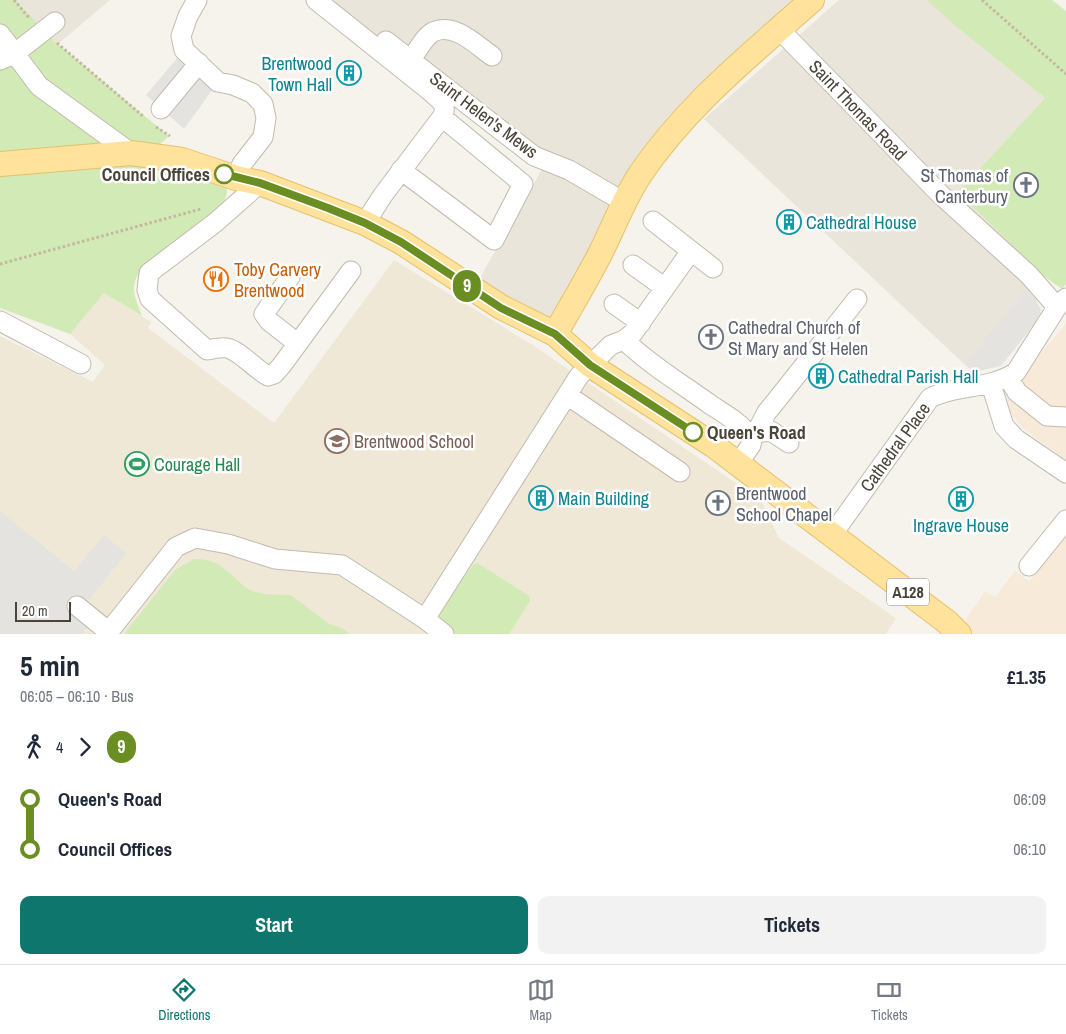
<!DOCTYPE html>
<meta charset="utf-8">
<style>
body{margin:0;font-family:"Archivo Narrow",sans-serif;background:#f2f2f3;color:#1f2937;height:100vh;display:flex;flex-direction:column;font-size:19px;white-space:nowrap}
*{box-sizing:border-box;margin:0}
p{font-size:16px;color:#747a83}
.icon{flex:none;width:28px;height:28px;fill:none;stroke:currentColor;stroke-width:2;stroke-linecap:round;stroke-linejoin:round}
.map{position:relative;height:634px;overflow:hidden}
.side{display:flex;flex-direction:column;background:#fff;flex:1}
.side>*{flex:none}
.badge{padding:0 10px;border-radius:16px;font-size:18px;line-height:32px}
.scale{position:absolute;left:15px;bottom:12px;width:56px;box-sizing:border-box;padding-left:5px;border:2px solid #4b4439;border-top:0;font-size:14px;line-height:18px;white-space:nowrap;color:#4b4439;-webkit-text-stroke:4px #fff;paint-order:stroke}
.map>.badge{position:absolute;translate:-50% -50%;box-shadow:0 0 0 2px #fff}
.legs{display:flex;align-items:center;gap:8px;height:55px;padding:0 20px;font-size:16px}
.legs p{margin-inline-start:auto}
.summary{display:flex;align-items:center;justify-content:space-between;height:85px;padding:0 20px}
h1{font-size:28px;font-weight:700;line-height:38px}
.cta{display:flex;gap:10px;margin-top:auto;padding:10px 20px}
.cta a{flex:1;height:58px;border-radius:10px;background:#0f766e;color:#fff;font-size:20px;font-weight:700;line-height:58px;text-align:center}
.cta a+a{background:#f2f2f3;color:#1f2937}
ul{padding:0 20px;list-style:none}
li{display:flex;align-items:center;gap:18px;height:50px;font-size:19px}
li i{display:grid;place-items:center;width:8px;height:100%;margin:0 6px;background:currentColor}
li i::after{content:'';width:12px;height:12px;margin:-6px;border:4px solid;border-radius:50%;background:#fff}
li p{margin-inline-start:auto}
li:first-child i{background:linear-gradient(#0000 50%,currentColor 0)}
li:last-child i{background:linear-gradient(currentColor 50%,#0000 0)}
.menu{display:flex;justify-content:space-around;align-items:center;height:70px;border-top:1px solid #e0e1e3;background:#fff;font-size:14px;color:#747a83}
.menu a{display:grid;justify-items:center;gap:2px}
.menu .active{color:#0f766e}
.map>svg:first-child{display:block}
</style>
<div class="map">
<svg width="1066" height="634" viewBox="0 0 1066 634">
<rect width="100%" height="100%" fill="#f6f3ec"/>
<path fill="#eae5da" d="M14 0H110L58 44 40 29Z
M327 0H810L690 111 555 334 473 290 542 169Z
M839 0H928L1045 98 958 192 1041 274 964 364 704 119Z"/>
<path fill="#f7ead8" d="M1066 324V460L1022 428 1011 413 1006 393Z
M1066 537V634H964L967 618 985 591 995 597 1015 571 1029 581Z"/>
<path fill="#efe8d6" d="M394 260 531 344 761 500 779 538 896 618 886 634H0V336L93 382 105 365 70 334 104 293 151 322 148 328 274 423Z"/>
<path fill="#d2eab5" d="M0 0H15L54 41 169 136 160 144 133 152 222 173C223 179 227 187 227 192 223 226 137 253 134 286 133 296 139 307 142 316L104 293 70 334 0 308Z
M927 0H1052L1066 11V284L1062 289 1041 274 958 192 1045 98 958 28Z
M194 559C214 559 221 565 236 579 240 582 243 586 248 589 263 596 276 594 291 595L329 624 342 628 350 634H124L175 570Z
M474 564H479L529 596 530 601 509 634H449L434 616Z"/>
<path fill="#e5e3e0" d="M184 50 218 82 184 129 146 95Z
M1026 289 1035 298 1041 310 1037 321 1001 366 974 372 964 364Z
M0 511 74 571 104 535 126 553 76 617 88 626 82 634H0Z"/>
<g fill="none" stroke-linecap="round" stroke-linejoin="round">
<defs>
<path id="minor" d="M197 0 188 16 181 36 184 50 218 82 233 85 252 93 263 104 266 118 263 137 242 164 236 178
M316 0 430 91C439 100 449 104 442 117L383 195 365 223
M779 29 941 195 1029 275 1057 307
M0 34 39 86 131 153
M386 41 534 156 569 170 624 202
M0 60 14 54 55 22
M411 60C417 51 424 37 433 32 455 22 476 45 492 56
M161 109 199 63
M401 170 494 240 523 184 442 117
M260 183 216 222 149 273 147 290 150 299 207 350C213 349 221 347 227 348 240 351 255 369 268 376L274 374 282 365 351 271
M653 221 713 268
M633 265 665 288
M290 277 264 314 269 321 297 343
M614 304 641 323
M0 321 81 364
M624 340C650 365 682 384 711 405 725 414 744 425 752 439L751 445 738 464
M1008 377 1017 392 1047 416 1066 417
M991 384 1004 426 1016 439 1066 473
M567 395 680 472
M756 433 767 412 776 401 857 299
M752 439 756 433 771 431 789 443
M832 535 930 398C957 384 990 390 1016 372L1057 307 1066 298
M1029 566 1066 520
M77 606 109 632
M425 619 579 376 611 345 624 340 633 333 691 251
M107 634 176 547 195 538 228 544 275 559 342 565 425 619 444 634"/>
<path id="major" d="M0 164 131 153 182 160 236 178 260 183 365 223 401 242 501 307 555 334 590 365 713 445 947 622 959 634
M555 334C570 308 586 281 600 254 613 228 623 201 639 176 686 106 749 56 812 0"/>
</defs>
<use href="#minor" stroke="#c2bbae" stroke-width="21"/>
<use href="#major" stroke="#e6c16a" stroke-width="26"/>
<path stroke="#c4b79f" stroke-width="3" stroke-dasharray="2.5 2.5" stroke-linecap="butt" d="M14 0 30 19
M982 0 1066 74
M57 43 144 117
M156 127 170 136
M0 264 201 209"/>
<use href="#minor" stroke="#fff" stroke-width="19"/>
<use href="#major" stroke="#ffe39c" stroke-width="24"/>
</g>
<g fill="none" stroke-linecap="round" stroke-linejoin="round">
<defs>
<path id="line-1" d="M224 174 260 183 328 208 365 223 401 242 501 308 555 334 590 365 693 432"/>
</defs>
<use href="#line-1" stroke="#fff" stroke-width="11"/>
<use href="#line-1" stroke="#6b8e23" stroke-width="8"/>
</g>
<defs>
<symbol id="building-ring" viewBox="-11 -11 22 22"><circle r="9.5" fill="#fff" stroke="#0f9aa8" stroke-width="1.5"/><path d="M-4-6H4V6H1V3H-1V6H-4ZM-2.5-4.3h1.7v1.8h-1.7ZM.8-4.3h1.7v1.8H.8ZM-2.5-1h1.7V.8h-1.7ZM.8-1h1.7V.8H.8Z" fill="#0f9aa8"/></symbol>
<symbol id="church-ring" viewBox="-11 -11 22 22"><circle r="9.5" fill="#fff" stroke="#6b7280" stroke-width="1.5"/><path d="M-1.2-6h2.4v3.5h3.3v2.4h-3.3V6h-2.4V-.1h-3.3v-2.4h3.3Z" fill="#6b7280"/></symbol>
<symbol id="restaurant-ring" viewBox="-11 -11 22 22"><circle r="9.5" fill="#fff" stroke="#e8710a" stroke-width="1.5"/><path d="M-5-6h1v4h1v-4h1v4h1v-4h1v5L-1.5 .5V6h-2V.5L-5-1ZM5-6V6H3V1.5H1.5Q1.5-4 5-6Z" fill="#e8710a"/></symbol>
<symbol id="school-ring" viewBox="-11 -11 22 22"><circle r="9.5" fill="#fff" stroke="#8d6e63" stroke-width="1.5"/><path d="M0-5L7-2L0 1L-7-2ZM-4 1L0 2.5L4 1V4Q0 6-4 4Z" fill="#8d6e63"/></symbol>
<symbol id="stadium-ring" viewBox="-11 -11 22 22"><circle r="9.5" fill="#fff" stroke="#2e9e5b" stroke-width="1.5"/><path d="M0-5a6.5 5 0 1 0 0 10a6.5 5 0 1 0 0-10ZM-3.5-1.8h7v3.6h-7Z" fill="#2e9e5b"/></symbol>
</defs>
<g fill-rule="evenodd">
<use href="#building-ring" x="335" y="59" width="28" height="28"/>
<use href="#church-ring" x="1012" y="171" width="28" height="28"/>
<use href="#building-ring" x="775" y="208" width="28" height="28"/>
<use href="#restaurant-ring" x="202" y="265" width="28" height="28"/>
<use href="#church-ring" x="697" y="323" width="28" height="28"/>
<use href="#building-ring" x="807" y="362" width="28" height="28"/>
<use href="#school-ring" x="323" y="427" width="28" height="28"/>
<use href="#stadium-ring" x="123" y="450" width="28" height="28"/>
<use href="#building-ring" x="527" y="484" width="28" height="28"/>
<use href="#building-ring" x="947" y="485" width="28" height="28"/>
<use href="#church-ring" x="704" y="489" width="28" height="28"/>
</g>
<g fill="#fff" stroke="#6b8e23" stroke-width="2.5">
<circle cx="224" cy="174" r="9"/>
<circle cx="693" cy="432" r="9"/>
</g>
<g text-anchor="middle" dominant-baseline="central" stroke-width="5" stroke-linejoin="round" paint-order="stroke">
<rect fill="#fff" stroke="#817c74" stroke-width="1" x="887" y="578.5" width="42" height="27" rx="4"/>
<g font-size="16" font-weight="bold" fill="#4b4439">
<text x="908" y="592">A128</text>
</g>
<g font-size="18" fill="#0d838f" stroke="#fff" text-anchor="start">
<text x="332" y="63" text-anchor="end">Brentwood<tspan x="332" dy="21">Town Hall</tspan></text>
<text x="806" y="222">Cathedral House</text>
<text x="838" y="376">Cathedral Parish Hall</text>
<text x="558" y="498">Main Building</text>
<text x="961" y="525" text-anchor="middle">Ingrave House</text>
</g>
<g font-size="18" fill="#4b4439" stroke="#fff">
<text transform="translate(858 110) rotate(46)">Saint Thomas Road</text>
<text transform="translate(484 115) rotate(37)">Saint Helen's Mews</text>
<text transform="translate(895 447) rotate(-54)">Cathedral Place</text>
</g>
<g font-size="18" font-weight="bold" fill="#4b4439" stroke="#fff" text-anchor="end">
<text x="210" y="174">Council Offices</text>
<text x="707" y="432" text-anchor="start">Queen's Road</text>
</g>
<g font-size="18" fill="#5b616d" stroke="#fff" text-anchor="start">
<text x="1008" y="175" text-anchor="end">St Thomas of<tspan x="1008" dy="21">Canterbury</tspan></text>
<text x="728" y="327">Cathedral Church of<tspan x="728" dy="21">St Mary and St Helen</tspan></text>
<text x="736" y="493">Brentwood<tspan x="736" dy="21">School Chapel</tspan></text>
</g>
<g font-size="18" fill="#c56008" stroke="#fff" text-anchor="start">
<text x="234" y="269">Toby Carvery<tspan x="234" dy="21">Brentwood</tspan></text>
</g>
<g font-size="18" fill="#785e54" stroke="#fff" text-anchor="start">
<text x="354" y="441">Brentwood School</text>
</g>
<g font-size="18" fill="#27864d" stroke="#fff" text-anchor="start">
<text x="154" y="464">Courage Hall</text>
</g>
</g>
</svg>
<div class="scale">20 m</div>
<b class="badge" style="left:467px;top:286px;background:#6b8e23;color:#fff">9</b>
</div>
<section class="side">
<div class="summary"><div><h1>5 min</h1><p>06:05 – 06:10 · Bus</p></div><b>£1.35</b></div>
<div class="legs"><svg class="icon" aria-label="walk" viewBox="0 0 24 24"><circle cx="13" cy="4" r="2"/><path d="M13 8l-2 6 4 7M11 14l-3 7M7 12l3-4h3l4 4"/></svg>4<svg class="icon" aria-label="forward" viewBox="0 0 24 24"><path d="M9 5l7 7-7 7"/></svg><b class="badge" style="background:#6b8e23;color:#fff">9</b></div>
<ul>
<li><i style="color:#6b8e23"></i><b>Queen's Road</b><p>06:09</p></li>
<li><i style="color:#6b8e23"></i><b>Council Offices</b><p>06:10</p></li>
</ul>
<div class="cta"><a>Start</a><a>Tickets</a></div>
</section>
<nav class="menu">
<a class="active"><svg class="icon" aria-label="directions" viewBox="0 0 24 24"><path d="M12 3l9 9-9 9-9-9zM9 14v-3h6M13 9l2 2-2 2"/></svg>Directions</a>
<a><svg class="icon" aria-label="map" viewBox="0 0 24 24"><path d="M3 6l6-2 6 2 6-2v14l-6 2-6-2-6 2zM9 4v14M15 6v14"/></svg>Map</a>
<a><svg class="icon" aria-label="tickets" viewBox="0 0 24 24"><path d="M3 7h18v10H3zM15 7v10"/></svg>Tickets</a>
</nav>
